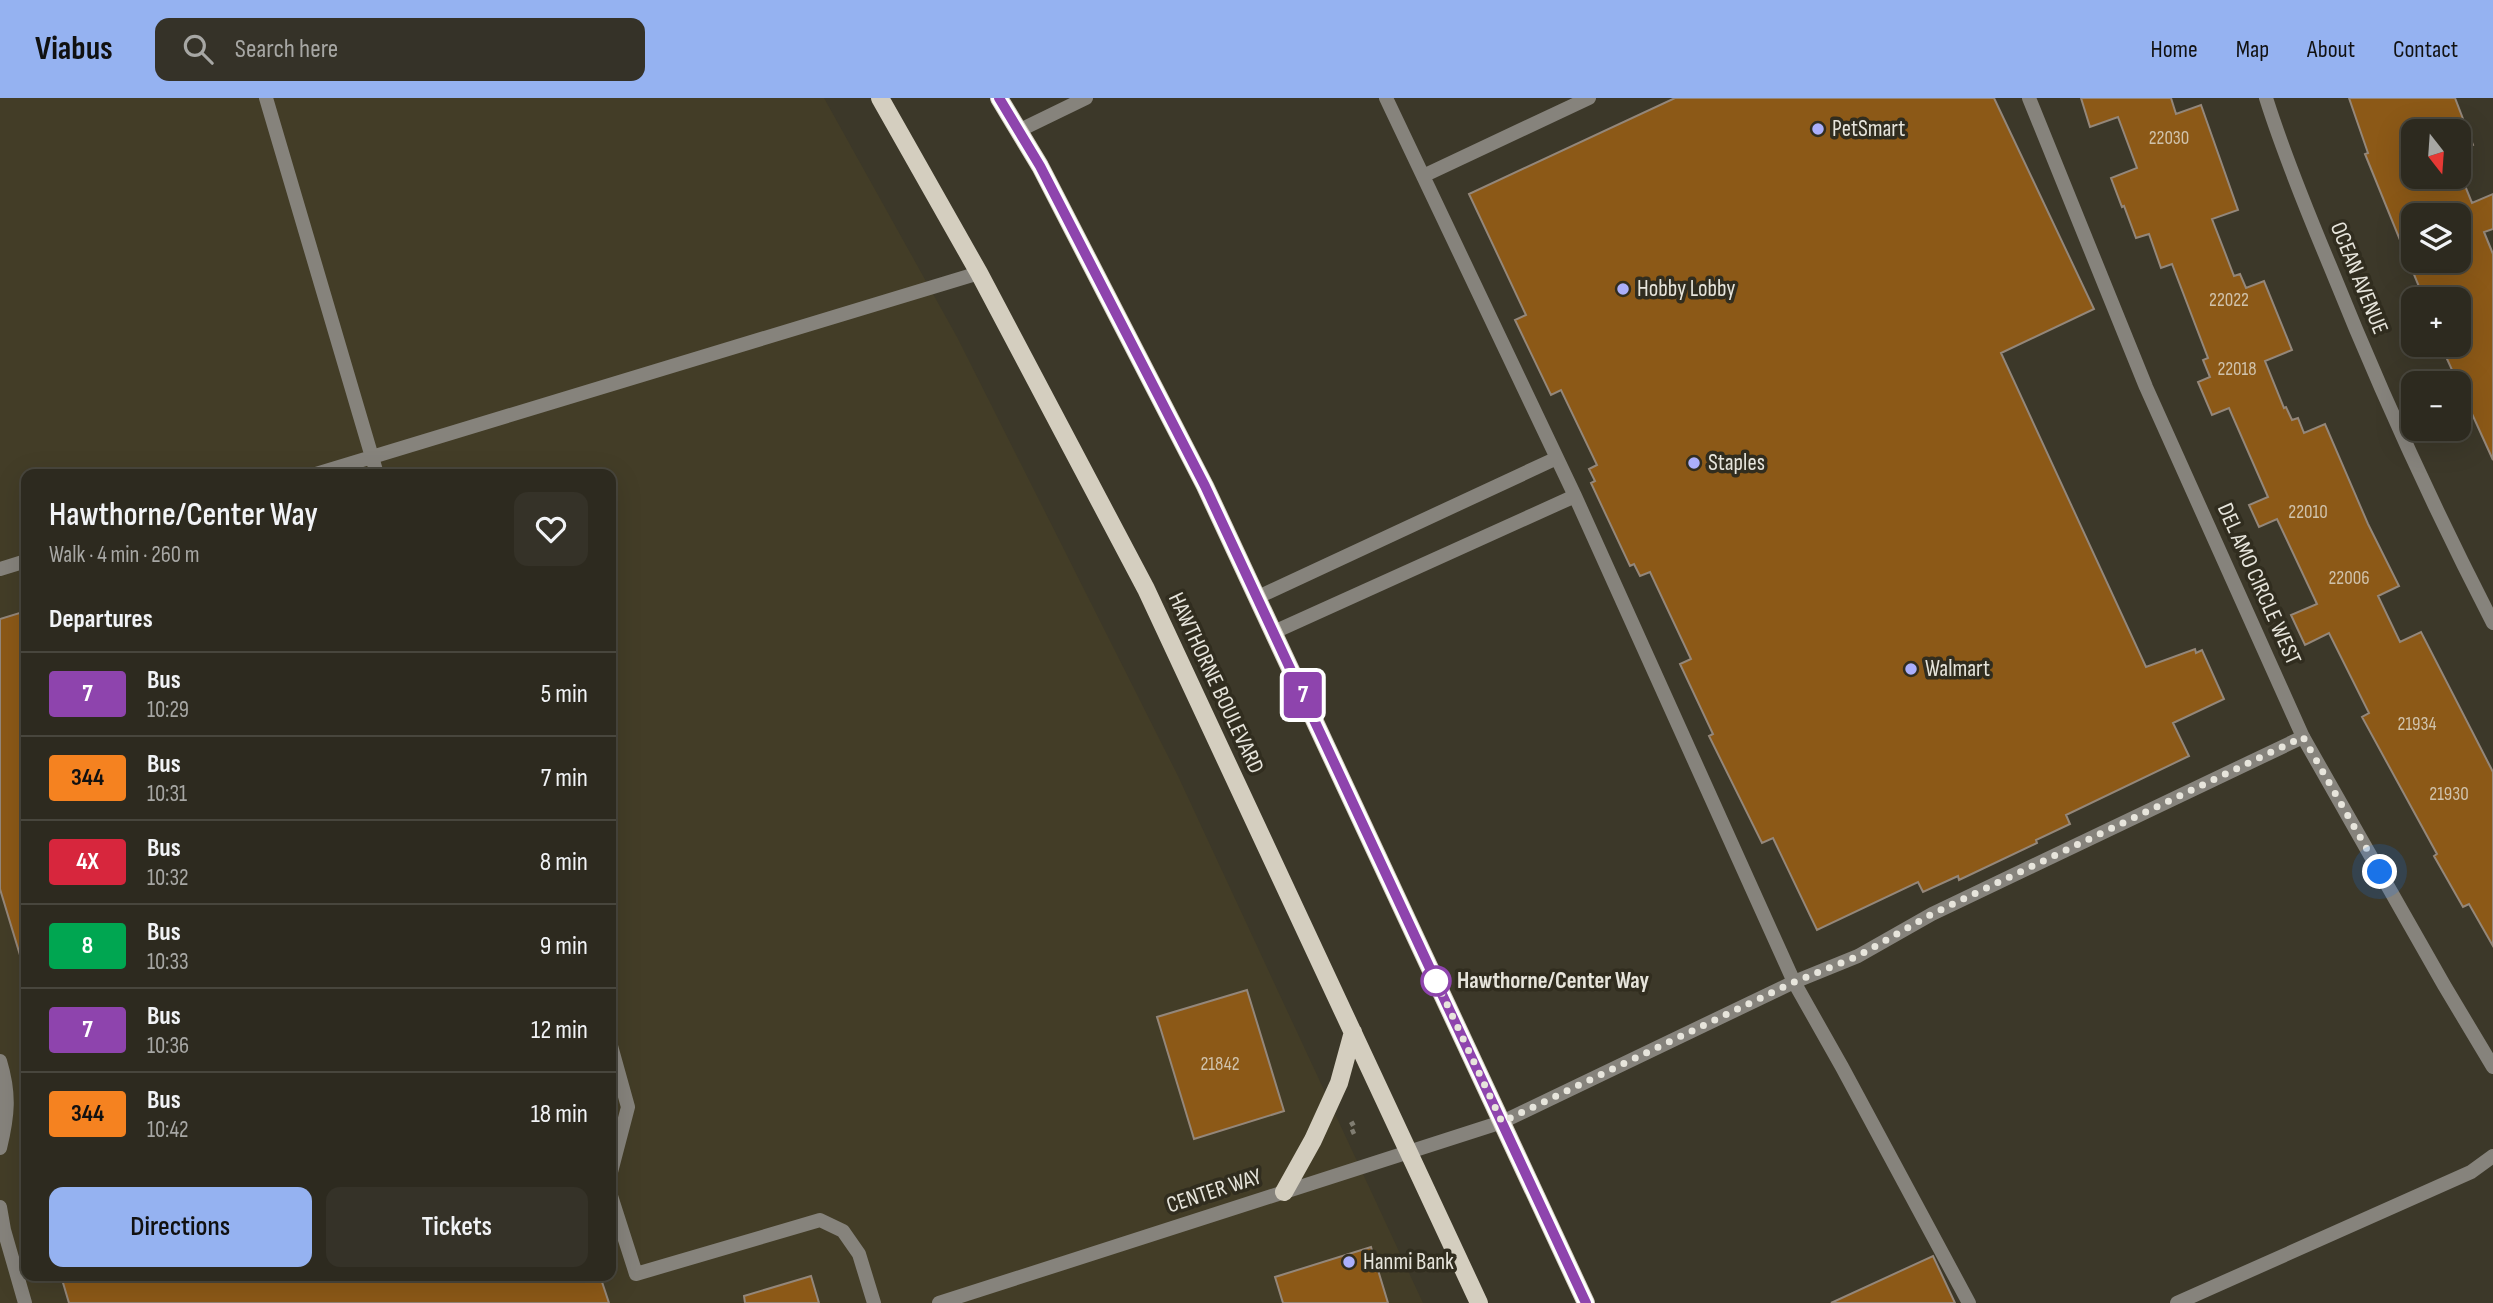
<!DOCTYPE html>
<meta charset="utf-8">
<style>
body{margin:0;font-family:"Sofia Sans Condensed",sans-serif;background:#353228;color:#f1f3f6;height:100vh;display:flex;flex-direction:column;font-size:26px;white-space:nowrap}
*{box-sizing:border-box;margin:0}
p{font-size:23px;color:#a7a7a4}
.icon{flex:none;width:38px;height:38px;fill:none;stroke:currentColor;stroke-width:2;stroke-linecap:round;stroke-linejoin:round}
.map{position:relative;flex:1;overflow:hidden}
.side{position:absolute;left:21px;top:371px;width:595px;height:812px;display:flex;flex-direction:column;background:#2d2a1f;border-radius:14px;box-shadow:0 7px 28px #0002,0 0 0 2px #48463d}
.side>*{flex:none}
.badge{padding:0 14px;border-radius:5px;font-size:24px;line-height:46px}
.needle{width:46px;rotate:163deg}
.buttons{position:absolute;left:2401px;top:21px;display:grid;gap:14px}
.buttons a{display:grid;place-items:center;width:70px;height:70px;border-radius:14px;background:#2d2a1f;box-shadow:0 7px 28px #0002,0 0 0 2px #48463d;font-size:35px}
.you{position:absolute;width:35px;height:35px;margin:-18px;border:5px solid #fff;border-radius:50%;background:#1a73e8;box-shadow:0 0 0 10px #1a73e833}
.map>.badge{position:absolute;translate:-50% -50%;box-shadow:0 0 0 4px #fff}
h2{padding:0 28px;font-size:26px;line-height:63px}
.round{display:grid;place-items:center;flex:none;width:74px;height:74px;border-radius:14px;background:#353228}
.overview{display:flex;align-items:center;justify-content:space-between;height:119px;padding:0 28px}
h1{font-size:33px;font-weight:600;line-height:52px}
.action{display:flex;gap:14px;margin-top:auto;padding:14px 28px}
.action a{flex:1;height:80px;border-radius:14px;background:#95b2f1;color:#111;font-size:28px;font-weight:600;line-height:80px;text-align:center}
.action a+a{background:#353228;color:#f1f3f6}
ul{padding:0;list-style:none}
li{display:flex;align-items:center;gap:21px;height:84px;padding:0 28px;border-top:2px solid #48463d}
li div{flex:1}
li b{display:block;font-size:26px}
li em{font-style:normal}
li .badge{min-width:77px;font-weight:700;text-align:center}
header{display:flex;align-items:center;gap:42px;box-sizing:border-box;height:98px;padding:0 35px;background:#95b2f1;color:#111}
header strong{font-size:33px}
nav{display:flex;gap:38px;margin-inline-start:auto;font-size:24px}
.search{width:490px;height:63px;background:#353228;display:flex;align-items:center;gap:18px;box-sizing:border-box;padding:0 24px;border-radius:14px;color:#a7a7a4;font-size:26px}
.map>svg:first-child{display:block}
</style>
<header>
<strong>Viabus</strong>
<div class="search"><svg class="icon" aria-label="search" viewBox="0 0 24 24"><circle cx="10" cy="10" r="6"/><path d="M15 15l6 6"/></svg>Search here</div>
<nav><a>Home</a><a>Map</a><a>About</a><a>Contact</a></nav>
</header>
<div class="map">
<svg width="2493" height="1205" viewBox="0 0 2493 1205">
<rect width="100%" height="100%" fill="#3c3829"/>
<path fill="#433d27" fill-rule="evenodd" d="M0 0H824L957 239 1178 678 1423 1205H0ZM26 376H611V1178H26Z"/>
<path fill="#8c5917" stroke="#94877a" stroke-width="2" fill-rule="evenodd" d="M1675 0H1994L2094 211 2001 255 2146 569 2195 551 2196 555 2202 552 2224 601 2173 625 2189 658 2066 717 2070 726 2036 742 2037 745 1959 782 1958 778 1923 794 1918 784 1817 832 1773 740 1762 745 1709 638 1713 636 1680 566 1691 561 1650 474 1640 478 1634 466 1630 468 1591 385 1595 383 1589 371 1597 367 1561 292 1551 297 1515 222 1526 217 1469 96Z
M2081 0H2171L2176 16 2201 7 2238 112 2212 121 2234 178 2240 176 2246 190 2264 183 2292 252 2265 263 2284 310 2286 309 2292 322 2298 320 2304 335 2325 326 2368 426 2399 488 2378 498 2400 544 2421 534 2493 674V848L2469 806 2463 809 2434 758 2437 756 2362 619 2369 615 2329 535 2305 547 2291 517 2317 506 2277 421 2259 429 2249 407 2268 399 2229 310 2212 317 2198 284 2210 279 2203 262 2208 260 2172 166 2161 170 2149 136 2136 140 2124 108 2122 109 2111 80 2137 70 2118 19 2090 29Z
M2349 0H2455L2473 47 2459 52V33H2413V79H2459V73L2472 105 2493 96V131L2484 134 2493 156V362L2442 250 2444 249 2443 247H2459V201H2424L2365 56 2368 55ZM2413 117H2459V163H2413Z
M26 513V856L20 857 0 791V521Z
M1247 892 1284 1013 1194 1041 1157 919Z
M1371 1149 1388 1205H1283L1275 1179Z
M1933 1158 1955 1205H1831Z
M61 1178H600L609 1205H69Z
M811 1178 819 1205H745L744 1198Z"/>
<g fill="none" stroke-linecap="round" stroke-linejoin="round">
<path stroke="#807d71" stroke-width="4.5" stroke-dasharray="5 5" stroke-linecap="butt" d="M1354 1036 1350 1027 1357 1023"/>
<path stroke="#86837c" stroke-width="14" d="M266 0 377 376
M1386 0 1575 398 1794 884 1842 969 1969 1205
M1018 33 1086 0
M1423 78 1589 0
M316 376 979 175
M0 471 26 463
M1258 499 1557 360
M1274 534 1575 398
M611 948 628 1009 611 1074
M0 963C10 996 8 1017 0 1050
M1502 1024 1794 884 1858 858 1932 816 2303 639
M611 1098 636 1176 820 1122 843 1133 859 1156 874 1205
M0 1109 4 1132 25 1205
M2177 1205 2471 1074 2493 1058"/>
<path stroke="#86837c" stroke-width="14" d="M2029 0 2146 289 2303 639 2444 887 2493 969
M2266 0C2284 57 2307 113 2330 168 2379 290 2433 409 2493 525
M939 1205 1502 1024"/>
<path stroke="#d4cebf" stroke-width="18" d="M880 0 979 175 1146 491 1479 1205
M999 0 1040 68 1205 388 1586 1205
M1284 1094 1313 1042 1339 985 1353 934"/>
</g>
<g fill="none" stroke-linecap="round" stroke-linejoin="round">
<defs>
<path id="line" d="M999 0 1040 68 1205 388 1586 1205"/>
</defs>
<use href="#line" stroke="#fff" stroke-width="16"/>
<use href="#line" stroke="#8e44ad" stroke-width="10"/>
<path stroke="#e7e5dc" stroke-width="7" stroke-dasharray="0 12.6" d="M1436 883 1431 872 1502 1024 1794 884 1858 858 1932 816 2303 639 2380 774"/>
</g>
<g fill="#abaffb" stroke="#312d1f" stroke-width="2.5">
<circle cx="1818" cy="31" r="7"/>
<circle cx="1623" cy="191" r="7"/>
<circle cx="1694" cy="365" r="7"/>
<circle cx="1911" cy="571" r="7"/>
<circle cx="1349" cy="1164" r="7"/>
</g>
<circle fill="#fff" stroke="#8e44ad" stroke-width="3.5" cx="1436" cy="883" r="14"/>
<g text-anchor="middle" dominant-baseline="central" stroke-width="7" stroke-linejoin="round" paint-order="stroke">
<g font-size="19" fill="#d0c2ab">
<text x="2169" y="40">22030</text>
<text x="2229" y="202">22022</text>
<text x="2237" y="271">22018</text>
<text x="2308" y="414">22010</text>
<text x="2349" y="480">22006</text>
<text x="2417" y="626">21934</text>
<text x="2449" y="696">21930</text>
<text x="1220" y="966">21842</text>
</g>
<g font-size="23" fill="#e7e5dc" stroke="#312d1f" text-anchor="start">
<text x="1832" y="31">PetSmart</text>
<text x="1637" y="191">Hobby Lobby</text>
<text x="1708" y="365">Staples</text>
<text x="1925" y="571">Walmart</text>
<text x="1363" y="1164">Hanmi Bank</text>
</g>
<g font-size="23" fill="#e7e5dc" stroke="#312d1f">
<text transform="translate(2359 180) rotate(68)">OCEAN AVENUE</text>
<text transform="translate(2259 486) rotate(66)">DEL AMO CIRCLE WEST</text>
<text transform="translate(1216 585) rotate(65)">HAWTHORNE BOULEVARD</text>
<text transform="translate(1214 1093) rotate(-18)">CENTER WAY</text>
</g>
<g font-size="23" font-weight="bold" fill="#e7e5dc" stroke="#312d1f" text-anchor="start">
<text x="1457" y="883">Hawthorne/Center Way</text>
</g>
</g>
</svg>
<div class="buttons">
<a><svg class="needle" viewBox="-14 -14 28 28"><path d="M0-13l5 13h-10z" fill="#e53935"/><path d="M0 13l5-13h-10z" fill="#a7a7a4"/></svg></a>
<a><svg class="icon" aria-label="layers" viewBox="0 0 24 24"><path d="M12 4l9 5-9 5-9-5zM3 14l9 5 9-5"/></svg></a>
<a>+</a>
<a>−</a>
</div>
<div class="you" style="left:2380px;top:774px"></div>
<b class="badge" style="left:1303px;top:597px;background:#8e44ad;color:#fff">7</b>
<section class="side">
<div class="overview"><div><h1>Hawthorne/Center Way</h1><p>Walk · 4 min · 260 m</p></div><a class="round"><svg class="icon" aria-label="heart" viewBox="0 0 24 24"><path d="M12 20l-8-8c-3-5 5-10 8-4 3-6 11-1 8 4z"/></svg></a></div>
<h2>Departures</h2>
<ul>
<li><span class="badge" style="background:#8e44ad;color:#fff">7</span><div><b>Bus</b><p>10:29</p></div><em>5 min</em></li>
<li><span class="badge" style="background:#f58220;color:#111">344</span><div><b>Bus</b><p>10:31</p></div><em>7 min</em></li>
<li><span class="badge" style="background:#d7263d;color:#fff">4X</span><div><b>Bus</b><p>10:32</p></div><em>8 min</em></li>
<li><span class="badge" style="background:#00a651;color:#fff">8</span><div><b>Bus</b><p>10:33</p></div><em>9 min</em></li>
<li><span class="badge" style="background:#8e44ad;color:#fff">7</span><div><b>Bus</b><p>10:36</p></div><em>12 min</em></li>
<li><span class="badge" style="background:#f58220;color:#111">344</span><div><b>Bus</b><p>10:42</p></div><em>18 min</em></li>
</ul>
<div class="action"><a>Directions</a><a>Tickets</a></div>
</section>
</div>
